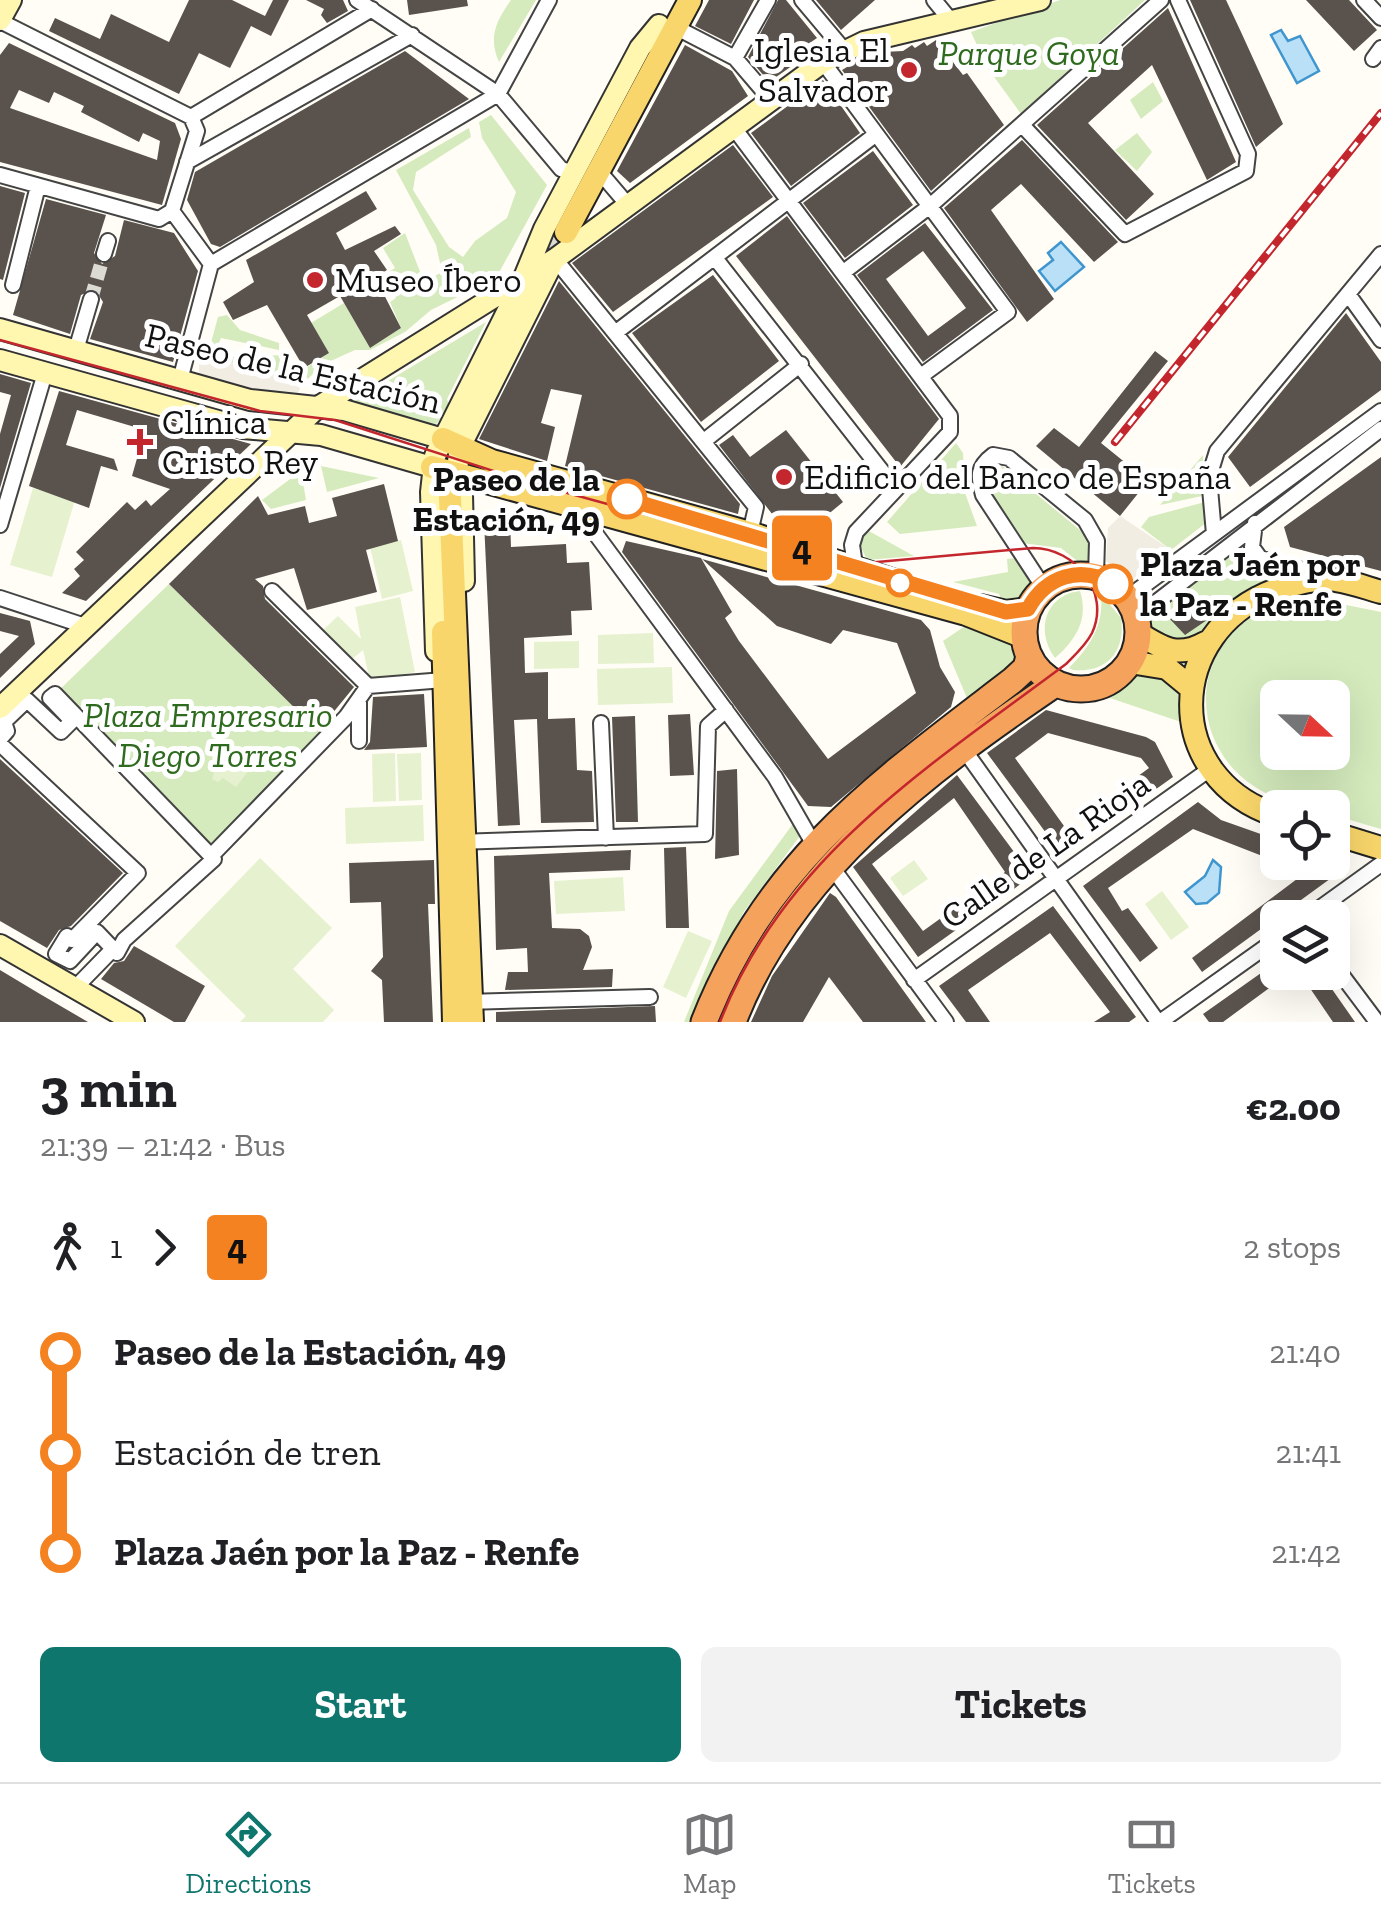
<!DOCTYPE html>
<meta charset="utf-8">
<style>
body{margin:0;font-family:"Zilla Slab",serif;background:#f2f2f2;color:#202124;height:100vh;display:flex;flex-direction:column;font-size:38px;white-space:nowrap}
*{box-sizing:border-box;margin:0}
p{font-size:32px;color:#757577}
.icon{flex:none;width:55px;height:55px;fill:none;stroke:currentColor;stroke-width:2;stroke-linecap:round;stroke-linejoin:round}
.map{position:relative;height:1022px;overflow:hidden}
.side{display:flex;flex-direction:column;background:#fff;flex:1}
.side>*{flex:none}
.badge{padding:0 20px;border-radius:8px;font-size:35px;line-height:65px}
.needle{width:65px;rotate:112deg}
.fabs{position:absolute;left:1260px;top:680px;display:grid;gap:20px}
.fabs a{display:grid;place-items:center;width:90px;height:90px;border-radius:15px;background:#fff;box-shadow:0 10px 40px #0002;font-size:50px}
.map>.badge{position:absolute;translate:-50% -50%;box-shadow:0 0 0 5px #fff}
.legs{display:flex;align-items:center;gap:15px;height:110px;padding:0 40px;font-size:32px}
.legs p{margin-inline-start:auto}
.headline{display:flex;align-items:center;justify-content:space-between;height:170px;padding:0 40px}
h1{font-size:55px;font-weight:700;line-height:75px}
.button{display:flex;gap:20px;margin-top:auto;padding:20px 40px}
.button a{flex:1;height:115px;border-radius:15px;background:#0f766e;color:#fff;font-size:40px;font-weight:700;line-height:115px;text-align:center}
.button a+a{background:#f2f2f2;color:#202124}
ul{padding:0 40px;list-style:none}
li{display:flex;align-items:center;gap:35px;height:100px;font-size:38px}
li i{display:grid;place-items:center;width:15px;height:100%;margin:0 12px;background:currentColor}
li i::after{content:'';width:25px;height:25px;margin:-12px;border:8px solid;border-radius:50%;background:#fff}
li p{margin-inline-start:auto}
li:first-child i{background:linear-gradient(#0000 50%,currentColor 0)}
li:last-child i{background:linear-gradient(currentColor 50%,#0000 0)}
.menu{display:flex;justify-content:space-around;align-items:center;height:140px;border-top:2px solid #e0e0e0;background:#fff;font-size:28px;color:#757577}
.menu a{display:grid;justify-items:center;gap:5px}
.menu .on{color:#0f766e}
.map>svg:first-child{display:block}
</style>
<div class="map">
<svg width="1381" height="1022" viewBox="0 0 1381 1022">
<rect width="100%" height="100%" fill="#fffdf5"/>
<path fill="#d5ebbd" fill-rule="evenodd" d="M511 0H536L499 62C488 37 496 21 511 0Z
M1060 0H1145L1021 114 987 67 971 32Z
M1153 82 1163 101 1141 119 1130 100Z
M491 115 547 185 496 278 431 310 405 332 370 350H355L324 364 301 385 227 362 226 357 289 355 298 373 329 353 311 323 344 303 370 348 401 328 390 302 396 298 384 275 395 268 383 248 405 233 424 282 442 272 436 245 396 170 469 128 471 137 416 172 413 190 449 247 463 257 475 241 507 218 516 192 482 138 479 122Z
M1137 133 1152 152 1137 171 1115 150Z
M227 315 240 330 279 343V350L221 338 212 361H206L218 317Z
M486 322 447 399 449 406 434 427 353 402Z
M956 443 963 453 965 493 977 526 900 534 887 522Z
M1203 455 1202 496 1160 505Z
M321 466 379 478 327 492Z
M1002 466 1091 539 1086 568 1061 548 1022 543 994 507 986 477Z
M301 471 306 500 271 509 262 500Z
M1205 502 1207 522 1171 550 1141 527 1149 517Z
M867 530 914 556 867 560 860 545Z
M1244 541 1251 557 1295 573 1185 646 1148 631V615Z
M1026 557 1033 584 1024 601 1002 604 999 594 953 582 1008 572 1007 559Z
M169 584 321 734 207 851 55 694Z
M1080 591C1089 619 1076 640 1055 658 1035 631 1045 595 1080 591Z
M1101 594 1121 618C1126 651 1107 673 1073 670L1069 668C1090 646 1104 626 1101 594Z
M1307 597 1381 612V829L1333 815 1332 808C1179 807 1159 620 1307 597ZM1278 698H1332V752H1278Z
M971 622 1021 645V662L969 703 943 641Z
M1160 672 1181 690 1184 723 1104 696 1140 673Z
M795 821 802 833 743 913 690 1022H684L729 911Z"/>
<path fill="#e6f2cf" d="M33 488 75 500 52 577 10 565Z
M401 540 413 591 382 599 370 547Z
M400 597 415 672 370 681 363 650 350 661 322 631 338 616 361 639 355 607Z
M653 633 654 663 598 664V635Z
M579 641V668L534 669V642Z
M672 667 673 703 598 705 597 669Z
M242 751 257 760 236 787 223 778 218 782 212 779 221 752Z
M395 753 396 801 373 802 372 754Z
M421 753 422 800 399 801 397 754Z
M423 805 424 841 346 844 345 808Z
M260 858 332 928 293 969 334 1010 323 1022H240L246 1016 175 946Z
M914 860 928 879 903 896 890 878Z
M623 877 625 911 556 914 554 881Z
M1162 891 1189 927 1171 940 1145 904Z
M688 931 712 941 686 998 663 987Z"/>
<path fill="#f1ede2" d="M199 361 227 362 285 377 301 385 298 394 287 397 199 375Z
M1120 516 1171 550 1129 582 1106 561 1108 528Z"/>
<path fill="#b9e0f7" stroke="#3f96cf" stroke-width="2.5" d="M1281 30 1288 41 1300 36 1319 71 1297 83 1271 35Z
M1061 242 1084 267 1055 291 1039 271 1053 260 1048 253Z
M1213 860 1221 867 1219 893 1207 903 1196 904 1185 892 1205 876Z"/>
<path fill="#5a524d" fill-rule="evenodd" d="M189 0H232L265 16 273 0H289L271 36 251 26 230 68 199 53 179 94 49 31 55 18 100 39 111 14 169 42Z
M306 0H343L348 11 327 23 321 15 324 9Z
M407 0H467L468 6 409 15Z
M709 0H754L731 44 695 26Z
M778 0H786L817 38 801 49 806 56 769 82 748 57Z
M816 0H875L841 30Z
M1190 0H1226L1241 32 1283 124 1256 147Z
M1306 0H1349L1377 30 1354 51Z
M1168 8 1236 162 1207 180 1152 65 1088 123 1154 194 1126 220 1037 125Z
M936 40 963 75 967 73 1004 125 931 191 842 70 862 58 868 62 883 52 903 51 912 45 915 48 924 42 927 46Z
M9 43 175 123 181 139 162 205 0 162V55ZM19 90 49 103 54 92 84 106 81 112 139 142 143 133 160 141 157 160 10 108Z
M685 45 732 71 748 96 630 183 617 171Z
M405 51 469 99 220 247 211 244 187 200 195 172Z
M823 80 860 133 791 186 751 133Z
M1022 140 1118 242 1094 262 1021 184 991 210 1054 299 1027 322 944 208Z
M733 145 773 197 613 312 572 263Z
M873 151 913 205 845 258 803 203Z
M0 186 25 193 3 280 0 279Z
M366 191 377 209 336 233 345 250 395 226 401 234 374 251 387 270 375 277 401 328 370 348 340 296 307 315 329 353 304 368 267 305 233 320 223 302 254 282 246 260Z
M46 199 106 215 94 253 102 264 115 256 124 220 174 233 198 271 173 362 90 339 103 302 95 289 81 295 70 334 13 315Z
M787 216 939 419 900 467 736 256Z
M925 223 993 310 923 362 857 275ZM923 251 966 308 928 336 886 279Z
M713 275 779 361 701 422 632 333Z
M559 281 740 504 738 514 565 466 582 395 551 389 541 423 555 427 547 461 479 439Z
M1346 313 1381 362V390L1250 487 1228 457Z
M1155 351 1168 361 1101 443 1148 481 1120 516 1036 446 1054 428 1079 447Z
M0 374 31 383 0 488V434L11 395 0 392Z
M59 391 251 444 86 601 62 593 80 576 74 569 84 560 76 552 127 502 135 510 146 500 151 506 170 489 132 476 145 430 77 410 66 445 114 459 118 471 101 466 89 508 29 486Z
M786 430 843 502 809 530 794 511 779 523 719 445 733 435 750 457Z
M1381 457V571L1290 547 1284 527Z
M384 484 398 541 366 550 377 592 307 610 294 568 255 579 263 586 265 599 354 687 318 731 169 584 258 496 268 515 305 506 309 523 337 516 332 498Z
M510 520 511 547 566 544 567 563 589 562 592 610 571 611 572 635 524 638 525 673 548 672V719L575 718 577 770 592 771 594 822 541 823 537 719 514 720 520 825 498 826 484 521Z
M626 541 701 558 732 612 725 618 739 641 828 759 916 693 897 643 843 630 831 644 777 626 702 559 921 620 930 630 940 667 955 692 951 707 831 807 808 806 622 552Z
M1187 599 1207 620 1185 635 1168 617Z
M0 613 30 621 35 644 0 678V654L19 636 0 631Z
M424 694 427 747 364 750 370 742 373 697Z
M1046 710 1146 737 1155 742 1173 777 1100 829 1088 813 1149 768 1141 758 1048 733 1015 758 1077 844 1063 856 987 753Z
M690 714 694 775 670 776 668 715Z
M635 716 638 822H616L612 717Z
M0 759 123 873 71 926 59 930 47 948 0 921Z
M737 769 739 855 715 859 717 771Z
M957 775 1032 876 918 957 853 867ZM954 798 1005 872 923 931 872 864Z
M1198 802 1221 820 1278 840V862L1193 829 1108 888 1122 911 1128 908 1158 948 1140 962 1083 886Z
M686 847 689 928H666L664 848Z
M631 850 630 870 549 873 552 928 580 929 589 936 592 947 583 970 613 969 612 987 505 990 508 972H528L527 948 496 950 494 856Z
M434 860 435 904H428L433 1022H384L382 980 371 971 383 957 381 902 350 903 349 863Z
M1292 862H1333L1334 876 1202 972 1192 958 1309 870Z
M830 893 836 897 926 1022H863L829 977 803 1022H751L772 976Z
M1053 906 1136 1017 1129 1022H1094L1110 1012 1050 933 968 990 990 1022H966L939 986Z
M134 946 205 986 185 1022H174L101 979 114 963 124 961Z
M1278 961V972H1291L1223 1022H1209L1203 1014Z
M0 970 40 994 88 1022H0Z
M1299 972H1320L1355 1022H1333Z
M655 1006 656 1022H496V1012Z"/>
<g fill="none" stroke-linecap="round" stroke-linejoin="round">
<path stroke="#dbdad3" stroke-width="14" stroke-dasharray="14 7" stroke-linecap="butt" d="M91 299 104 254"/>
<path stroke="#dbdad3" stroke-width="22" stroke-dasharray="22 11" stroke-linecap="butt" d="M533 278 559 229"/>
<defs>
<path id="street" d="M357 0 498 94 561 169 573 173
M802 0 844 50
M934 0 952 22
M1364 0 1381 18
M0 21 191 117 197 131 172 211
M675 27 735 58 771 100
M735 58 768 0
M1373 59 1381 48
M823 62 1008 312 921 376
M191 117 372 9
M1022 125 1125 234 1246 171 1248 154 1178 0
M734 128 950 416V432L856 532 852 545 855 565
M187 162 412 35
M0 175 159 219 172 211
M604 177 627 204
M172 211 211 264
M104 254 108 241
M715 258 896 489
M555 259 756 507 750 533
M211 264 498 94 549 0
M845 271 930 206 1161 0
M13 285 38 186
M1348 294 1381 340
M615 333 875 135
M76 350 91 299
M180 380 211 264
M704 441 801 364
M583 510 592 529 775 777 813 843
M1255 523 1252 547 1260 558 1320 575
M0 525 45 373
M1214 534 1209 477 1217 451 1381 254
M1044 588 983 495C978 476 977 467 993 455L1009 458 1085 520 1097 541 1096 576
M272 591 368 686 444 680
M0 598 85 626
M1127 598 1381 411
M1137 617 1381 429
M601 723 606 838
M0 739 7 731 4 722 27 700 61 732 72 721 50 698 55 694 214 859 124 940 117 953 97 932 70 961 56 954 67 936 72 940 138 873 0 744
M359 741V702
M965 751 1158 1022
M457 842 705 834 708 726 726 710
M213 854 346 717 368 686
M831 866 946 1022
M1306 918 1381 864
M1332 962 1377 1022
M914 980 1210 769
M75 988 113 949
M466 1002 650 997
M1160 1022 1278 938"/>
<path id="secondary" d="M0 20 11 0
M0 329 250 400 344 410 443 439
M0 360 243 428 321 435 432 467
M464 581 462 494 456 476 460 447 552 264
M436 651 431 492 435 456 523 280 544 229 640 48 659 25
M0 708 318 407 555 259 823 62 864 42 1040 0
M0 945 134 1022"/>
<path id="primary" d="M566 232 690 0
M443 439 492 461 750 533 892 580
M432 467 966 614 1024 637
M450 498 472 1022
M980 606 1006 612 1028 609
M443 632 454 1022
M1138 633C1163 649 1178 658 1205 643
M1130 662 1167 668 1190 687
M1278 816C1161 779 1164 631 1276 590 1295 584 1317 577 1336 580 1351 582 1367 588 1381 592
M1332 833 1381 848"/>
<path id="highway" d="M1024 632a57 57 0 1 1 114 0a57 57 0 1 1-114 0Z
M704 1022C768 859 879 783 1013 680L1026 668 1029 656
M733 1022C790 872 927 771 1055 684"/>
</defs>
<use href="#street" stroke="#444" stroke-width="18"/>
<use href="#secondary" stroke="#333" stroke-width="24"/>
<use href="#primary" stroke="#222" stroke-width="26"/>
<use href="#highway" stroke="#222" stroke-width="29"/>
<use href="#street" stroke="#fff" stroke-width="14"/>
<use href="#secondary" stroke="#fff6b0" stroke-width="20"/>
<use href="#primary" stroke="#f9d66b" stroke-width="22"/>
<use href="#highway" stroke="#f5a25d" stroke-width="25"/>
<path stroke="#c4262e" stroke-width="2.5" d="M0 340 260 411 335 420 531 483 833 566 1033 548C1075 548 1111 592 1092 633 1086 645 1075 655 1066 664 931 765 783 857 720 1022"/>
<defs>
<path id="rail" d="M1115 442 1381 113"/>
</defs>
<use href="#rail" stroke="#c4262e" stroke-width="8"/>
<use href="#rail" stroke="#fff" stroke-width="4" stroke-dasharray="11" stroke-linecap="butt"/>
</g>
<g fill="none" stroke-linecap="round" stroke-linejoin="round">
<defs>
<path id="line-1" d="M627 499 1006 612 1028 609C1046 576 1080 565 1113 584"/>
</defs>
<use href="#line-1" stroke="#fff" stroke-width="22"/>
<use href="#line-1" stroke="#f58220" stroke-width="15"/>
</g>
<g fill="#c4262e" stroke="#fff" stroke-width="4">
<circle cx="909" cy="70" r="10"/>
<circle cx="315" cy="280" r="10"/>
<path d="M135 427h10v10h10v10h-10v10h-10v-10h-10v-10h10z"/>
<circle cx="784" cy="477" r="10"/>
</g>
<g fill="#fff" stroke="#f58220" stroke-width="5">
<circle cx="627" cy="499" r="18"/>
<circle cx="900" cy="583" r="12"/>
<circle cx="1113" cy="584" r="18"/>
</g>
<g text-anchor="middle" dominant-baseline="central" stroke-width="10" stroke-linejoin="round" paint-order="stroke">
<g font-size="35" fill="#111" stroke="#fff" text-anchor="start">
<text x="889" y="50" text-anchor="end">Iglesia El<tspan x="889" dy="40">Salvador</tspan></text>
<text x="335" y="280">Museo Íbero</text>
<text x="162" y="422">Clínica<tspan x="162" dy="40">Cristo Rey</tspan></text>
<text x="804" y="477">Edificio del Banco de España</text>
</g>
<g font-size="35" font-style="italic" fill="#2f6b1f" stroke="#fff">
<text x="1029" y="53">Parque Goya</text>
<text x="208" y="715">Plaza Empresario<tspan x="208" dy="40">Diego Torres</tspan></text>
</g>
<g font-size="35" fill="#111" stroke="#fff">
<text transform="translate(293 368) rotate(13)">Paseo de la Estación</text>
<text transform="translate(1045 850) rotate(-35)">Calle de La Rioja</text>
</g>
<g font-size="35" font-weight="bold" fill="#111" stroke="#fff" text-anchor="end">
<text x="600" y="479">Paseo de la<tspan x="600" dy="40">Estación, 49</tspan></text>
<text x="1140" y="564" text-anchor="start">Plaza Jaén por<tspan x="1140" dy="40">la Paz - Renfe</tspan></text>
</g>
</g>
</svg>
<div class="fabs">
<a><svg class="needle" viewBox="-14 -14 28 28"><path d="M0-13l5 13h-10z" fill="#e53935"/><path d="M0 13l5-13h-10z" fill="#757577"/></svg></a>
<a><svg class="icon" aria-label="locate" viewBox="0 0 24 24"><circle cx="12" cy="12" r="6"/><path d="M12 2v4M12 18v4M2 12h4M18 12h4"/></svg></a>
<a><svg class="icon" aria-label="layers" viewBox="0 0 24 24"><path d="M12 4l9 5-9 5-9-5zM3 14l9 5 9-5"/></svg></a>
</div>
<b class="badge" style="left:802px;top:548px;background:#f58220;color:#111">4</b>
</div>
<section class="side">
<div class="headline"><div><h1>3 min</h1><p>21:39 – 21:42 · Bus</p></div><b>€2.00</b></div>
<div class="legs"><svg class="icon" aria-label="walk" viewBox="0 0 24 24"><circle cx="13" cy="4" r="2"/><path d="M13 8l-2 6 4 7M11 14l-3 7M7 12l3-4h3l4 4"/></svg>1<svg class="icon" aria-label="forward" viewBox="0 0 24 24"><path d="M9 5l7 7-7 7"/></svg><b class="badge" style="background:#f58220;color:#111">4</b><p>2 stops</p></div>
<ul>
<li><i style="color:#f58220"></i><b>Paseo de la Estación, 49</b><p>21:40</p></li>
<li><i style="color:#f58220"></i><span>Estación de tren</span><p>21:41</p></li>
<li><i style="color:#f58220"></i><b>Plaza Jaén por la Paz - Renfe</b><p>21:42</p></li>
</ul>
<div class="button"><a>Start</a><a>Tickets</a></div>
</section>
<nav class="menu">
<a class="on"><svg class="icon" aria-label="directions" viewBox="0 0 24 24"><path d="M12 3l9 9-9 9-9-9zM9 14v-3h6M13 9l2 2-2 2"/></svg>Directions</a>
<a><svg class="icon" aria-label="map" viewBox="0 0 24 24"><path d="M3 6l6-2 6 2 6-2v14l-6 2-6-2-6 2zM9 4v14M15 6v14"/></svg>Map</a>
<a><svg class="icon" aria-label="tickets" viewBox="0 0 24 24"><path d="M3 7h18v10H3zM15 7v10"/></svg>Tickets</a>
</nav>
